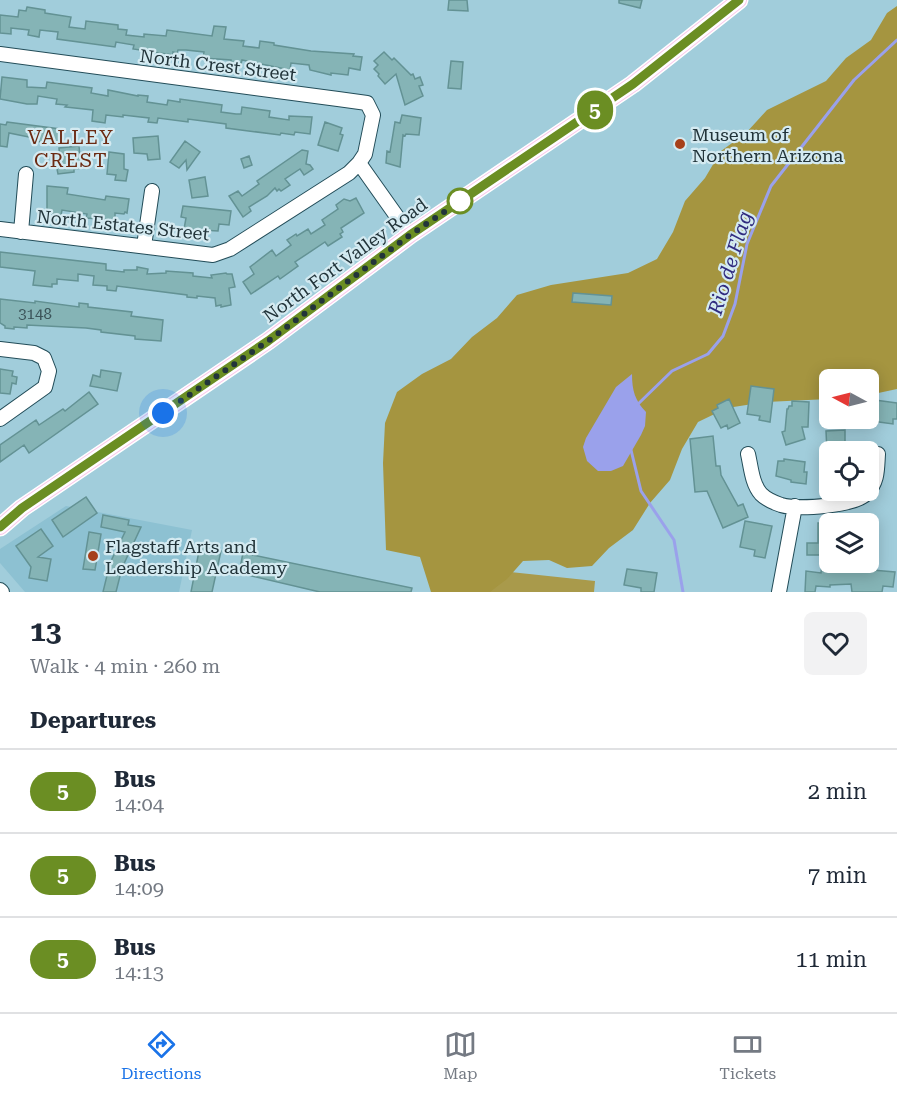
<!DOCTYPE html>
<meta charset="utf-8">
<style>
body{margin:0;font-family:"Roboto Serif",serif;background:#f2f2f3;color:#1f2937;height:100vh;display:flex;flex-direction:column;font-size:22px;white-space:nowrap}
*{box-sizing:border-box;margin:0}
p{font-size:20px;color:#747a83}
.icon{flex:none;width:33px;height:33px;fill:none;stroke:currentColor;stroke-width:2;stroke-linecap:round;stroke-linejoin:round}
.map{position:relative;height:592px;overflow:hidden}
.panel{display:flex;flex-direction:column;background:#fff;flex:1}
.panel>*{flex:none}
.badge{padding:0 12px;border-radius:20px;font-size:21px;line-height:39px}
.needle{width:39px;rotate:277deg}
.controls{position:absolute;left:819px;top:369px;display:grid;gap:12px}
.controls a{display:grid;place-items:center;width:60px;height:60px;border-radius:9px;background:#fff;box-shadow:0 3px 15px #0003;font-size:30px}
.you{position:absolute;width:30px;height:30px;margin:-15px;border:4px solid #fff;border-radius:50%;background:#1a73e8;box-shadow:0 0 0 9px #1a73e833}
.map>.badge{position:absolute;translate:-50% -50%;box-shadow:0 0 0 3px #fff}
h2{padding:0 30px;font-size:22px;line-height:54px}
.round{display:grid;place-items:center;flex:none;width:63px;height:63px;border-radius:9px;background:#f2f2f3}
.summary{display:flex;align-items:center;justify-content:space-between;height:102px;padding:0 30px}
h1{font-size:28px;font-weight:700;line-height:45px}
ul{padding:0;list-style:none}
li{display:flex;align-items:center;gap:18px;height:84px;padding:0 30px;border-top:2px solid #e0e1e3}
li div{flex:1}
li b{display:block;font-size:22px}
li em{font-style:normal}
li .badge{min-width:66px;font-weight:700;text-align:center}
.tab-bar{display:flex;justify-content:space-around;align-items:center;height:84px;border-top:2px solid #e0e1e3;background:#fff;font-size:16px;color:#747a83}
.tab-bar a{display:grid;justify-items:center;gap:3px}
.tab-bar .selected{color:#1a73e8}
.map>svg:first-child{display:block}
</style>
<div class="map">
<svg width="897" height="592" viewBox="0 0 897 592">
<rect width="100%" height="100%" fill="#a1cddb"/>
<path fill="#8dc1d2" d="M66 506 192 530 179 592H25L0 563V549Z"/>
<path fill="#a99a4b" d="M463 567 595 581 594 592H461Z"/>
<path fill="#a59540" d="M897 6V389L869 395 868 380H830L829 399 766 402 727 408 698 422 682 449 670 480 650 503 633 530 609 548 592 566 567 568 549 560 523 561 507 579 490 592H431L420 557 386 550 383 463 385 423 397 392 422 374 451 359 472 337 497 318 517 295 551 285 628 273 657 259 673 232 685 201 705 178 721 151 746 133 767 110 826 81 846 58 871 40 887 13Z"/>
<path fill="#9aa1eb" d="M632 374C632 390 635 401 646 412L645 426 641 435 623 466 611 471H598L587 461 583 447 586 438 616 387Z"/>
<g fill="none" stroke-linecap="round" stroke-linejoin="round">
<path stroke="#9aa1eb" stroke-width="3" d="M637 405 672 371 708 354 723 336 735 304 747 244 771 186 854 80 897 40
M631 450 641 491 674 540 683 592"/>
</g>
<path fill="#85b4b6" stroke="#639294" stroke-width="1.5" d="M449 0H467L468 11 448 10Z
M619 0H642L640 8 619 3Z
M27 7 45 10V13L71 17 69 27 85 29 86 21 118 25V29L127 30 126 35 144 37V34L166 36 167 30 212 36 214 26 226 27 224 39 244 41 243 46 259 48 260 41 274 43V45L311 51 354 54 353 56 362 57 360 70 349 68 348 75 331 73V75L310 70 309 65 291 63 290 70 242 60 241 64 231 62V60L203 58 204 52 186 50H178L177 53 173 52V55L133 49 134 45 116 42 115 47 57 39 58 32 40 30 39 37 28 35 29 30 11 28V34L0 33V15L18 17 19 10 26 11Z
M384 52 392 60 394 58 411 75 413 74 415 79 420 77 423 85 419 86 423 96 405 105 396 74 385 84 378 76 379 74 374 69 378 65 374 61Z
M451 61 463 62 461 89 448 88Z
M2 77 27 80V87L46 88 47 82 92 88 91 93 108 96V90L138 96V95L148 96 147 102 167 105 168 100 180 102V99L222 105 221 112 236 114H241L242 107 270 111 269 117 289 120V116L312 117 310 134 295 132 294 135 281 133 280 135 226 128V124L188 119V122L158 118 157 123 148 122 149 118 123 115V117L106 115 105 123 92 121 93 110 65 107 67 105 56 104 57 99 38 96 37 104H27L0 99Z
M402 115 421 118 419 135 406 134 405 136 403 135 400 167 386 163 387 151 390 152 395 122 400 123Z
M7 122 60 129 58 144 34 141V138L9 133 7 147 0 146V124L6 125Z
M325 122 342 128 340 134 343 135 338 151 318 145Z
M158 136 160 159 148 160 147 154 134 153 133 138Z
M185 141 200 152 187 170 186 160 179 168 170 162Z
M79 146 81 168 74 169V172L58 174 56 164 59 163V160H60L59 148Z
M302 150 308 151 306 164 310 165 313 169 304 175 300 169 285 179 290 185 281 191 279 189 277 191 275 188 267 196 249 207 251 211 243 217 229 196 238 191 242 196 259 184 257 181Z
M109 152 124 154V169L128 170 126 181 115 180 116 175 107 174Z
M249 156 252 165 244 168 241 159Z
M205 177 208 196 192 198 189 180Z
M47 186 68 188 67 194 105 200 106 196 129 199 127 213 125 212 124 214 115 213V220L86 218 87 214 62 210 61 215 47 213Z
M356 198 364 213 341 228 343 232 340 234 342 237 328 246 325 242 295 262 298 266 280 279 278 276 251 294 243 282 254 274 250 267 272 250 276 256 291 245 287 240 296 234 297 236 308 229 311 234 325 225 322 220 338 209 336 205 344 199 350 201Z
M183 206 231 211 229 225 219 224 218 231 184 229 186 218 181 217Z
M0 252 106 264V270L124 272V270H137V267L148 269 147 274 166 273V271L193 273V276L212 278 211 275 226 273 227 274H232L235 287 229 288 231 305 221 307V305L216 306 215 298 197 296V298L187 297V295L117 286 116 291 107 290V286L93 285 94 276 78 274V281L57 279V284H52V287L33 285 35 271 0 267Z
M573 293 612 296 611 305 572 302Z
M0 299 35 303V301L79 307V303L88 304V307L132 312 131 316 163 320 161 341 135 339V336L101 332V330L86 328 27 325V328L14 327V329L5 328V326L0 323Z
M0 369 13 371 12 376 17 377 16 384 12 383 10 394 0 393Z
M101 370 121 373 117 391 90 386 93 375 100 377Z
M751 386 774 389 770 422 759 420 760 416 747 414Z
M89 392 98 404 29 453 24 445 0 462V445L36 420 39 425 63 409 65 411Z
M729 399 740 423 728 429 727 425 721 428 712 411 718 408 717 405Z
M875 400 897 403V419H893V424L872 421Z
M792 401 809 402 808 427H802L805 439 786 445 782 432 785 431 787 409H788L789 406H792Z
M845 430V452H827L826 431Z
M713 436 716 466H720L721 475 738 506 743 504 748 517 723 528 707 491 695 492 690 439Z
M784 459 805 462 804 472H807L806 484 791 482V480L776 476 778 461H784Z
M86 497 97 513 63 537 52 520Z
M103 515 129 520 128 525 141 527 122 568 116 592H103L110 563 125 532 101 527Z
M745 521 772 526 765 558 754 556 755 550 740 547Z
M818 523H827V543H830L829 568 848 567 849 571 872 570 895 572 893 587 883 586 882 592H852L851 584 830 585V587L816 586 815 592H805L806 571 821 573 823 555H807V543H818Z
M41 529 53 546 38 557 51 559 47 581 29 578 31 567 16 546Z
M89 532 101 534 95 570 83 569Z
M200 546 221 551 212 592H191Z
M243 553 412 588 411 592H320L239 573Z
M627 569 657 573 654 592H641V588L624 585Z"/>
<g fill="none" stroke-linecap="round" stroke-linejoin="round">
<defs>
<path id="minor" d="M0 54 338 99 367 103 373 115 365 154 359 163 349 173 230 249 213 255 0 229
M359 163 410 235
M21 232 26 174
M144 246 152 191
M0 349 34 353 44 358 49 371 45 387 0 419
M748 454C751 467 752 484 761 494 766 499 775 503 781 505 798 510 856 506 867 493 878 482 877 469 878 454
M0 590 2 592
M779 592 795 506"/>
<path id="major" d="M0 527 22 508 268 341 410 235 633 84 739 0"/>
</defs>
<use href="#minor" stroke="#224c58" stroke-width="16"/>
<use href="#major" stroke="#fff" stroke-width="19"/>
<use href="#minor" stroke="#fff" stroke-width="14"/>
<use href="#major" stroke="#fbc8eb" stroke-width="16"/>
</g>
<g fill="none" stroke-linecap="round" stroke-linejoin="round">
<defs>
<path id="line" d="M0 527 22 508 268 341 410 235 633 84 739 0"/>
</defs>
<use href="#line" stroke="#fff" stroke-width="14"/>
<use href="#line" stroke="#6b8e23" stroke-width="9"/>
<path stroke="#22343a" stroke-width="6" stroke-dasharray="0 10.8" d="M163 413 268 341 410 235 462 200 460 201"/>
</g>
<g fill="#a6401a" stroke="#d4eaf1" stroke-width="2">
<circle cx="680" cy="144" r="6"/>
<circle cx="93" cy="556" r="6"/>
</g>
<circle fill="#fff" stroke="#6b8e23" stroke-width="3" cx="460" cy="201" r="12"/>
<g text-anchor="middle" dominant-baseline="central" stroke-width="4.5" stroke-linejoin="round" paint-order="stroke">
<g font-size="15" fill="#3b5459">
<text x="35" y="314">3148</text>
</g>
<g font-size="18" fill="#22343a" stroke="#d4eaf1">
<text transform="translate(218 65) rotate(7)">North Crest Street</text>
<text transform="translate(123 225) rotate(6)">North Estates Street</text>
<text transform="translate(345 260) rotate(-36)">North Fort Valley Road</text>
</g>
<g font-size="18" fill="#22343a" stroke="#d4eaf1" text-anchor="start">
<text x="692" y="134">Museum of<tspan x="692" dy="21">Northern Arizona</tspan></text>
<text x="105" y="546">Flagstaff Arts and<tspan x="105" dy="21">Leadership Academy</tspan></text>
</g>
<g font-size="20" letter-spacing="1.5" fill="#6b2a12" stroke="#d4eaf1">
<text x="71" y="137">VALLEY<tspan x="71" dy="23">CREST</tspan></text>
</g>
<g font-size="20" font-style="italic" fill="#302b7f" stroke="#d4eaf1">
<text transform="translate(730 263) rotate(-73)">Rio de Flag</text>
</g>
</g>
</svg>
<div class="controls">
<a><svg class="needle" viewBox="-14 -14 28 28"><path d="M0-13l5 13h-10z" fill="#e53935"/><path d="M0 13l5-13h-10z" fill="#747a83"/></svg></a>
<a><svg class="icon" aria-label="locate" viewBox="0 0 24 24"><circle cx="12" cy="12" r="6"/><path d="M12 2v4M12 18v4M2 12h4M18 12h4"/></svg></a>
<a><svg class="icon" aria-label="layers" viewBox="0 0 24 24"><path d="M12 4l9 5-9 5-9-5zM3 14l9 5 9-5"/></svg></a>
</div>
<div class="you" style="left:163px;top:413px"></div>
<b class="badge" style="left:595px;top:110px;background:#6b8e23;color:#fff">5</b>
</div>
<section class="panel">
<div class="summary"><div><h1>13</h1><p>Walk · 4 min · 260 m</p></div><a class="round"><svg class="icon" aria-label="heart" viewBox="0 0 24 24"><path d="M12 20l-8-8c-3-5 5-10 8-4 3-6 11-1 8 4z"/></svg></a></div>
<h2>Departures</h2>
<ul>
<li><span class="badge" style="background:#6b8e23;color:#fff">5</span><div><b>Bus</b><p>14:04</p></div><em>2 min</em></li>
<li><span class="badge" style="background:#6b8e23;color:#fff">5</span><div><b>Bus</b><p>14:09</p></div><em>7 min</em></li>
<li><span class="badge" style="background:#6b8e23;color:#fff">5</span><div><b>Bus</b><p>14:13</p></div><em>11 min</em></li>
</ul>
</section>
<nav class="tab-bar">
<a class="selected"><svg class="icon" aria-label="directions" viewBox="0 0 24 24"><path d="M12 3l9 9-9 9-9-9zM9 14v-3h6M13 9l2 2-2 2"/></svg>Directions</a>
<a><svg class="icon" aria-label="map" viewBox="0 0 24 24"><path d="M3 6l6-2 6 2 6-2v14l-6 2-6-2-6 2zM9 4v14M15 6v14"/></svg>Map</a>
<a><svg class="icon" aria-label="tickets" viewBox="0 0 24 24"><path d="M3 7h18v10H3zM15 7v10"/></svg>Tickets</a>
</nav>
